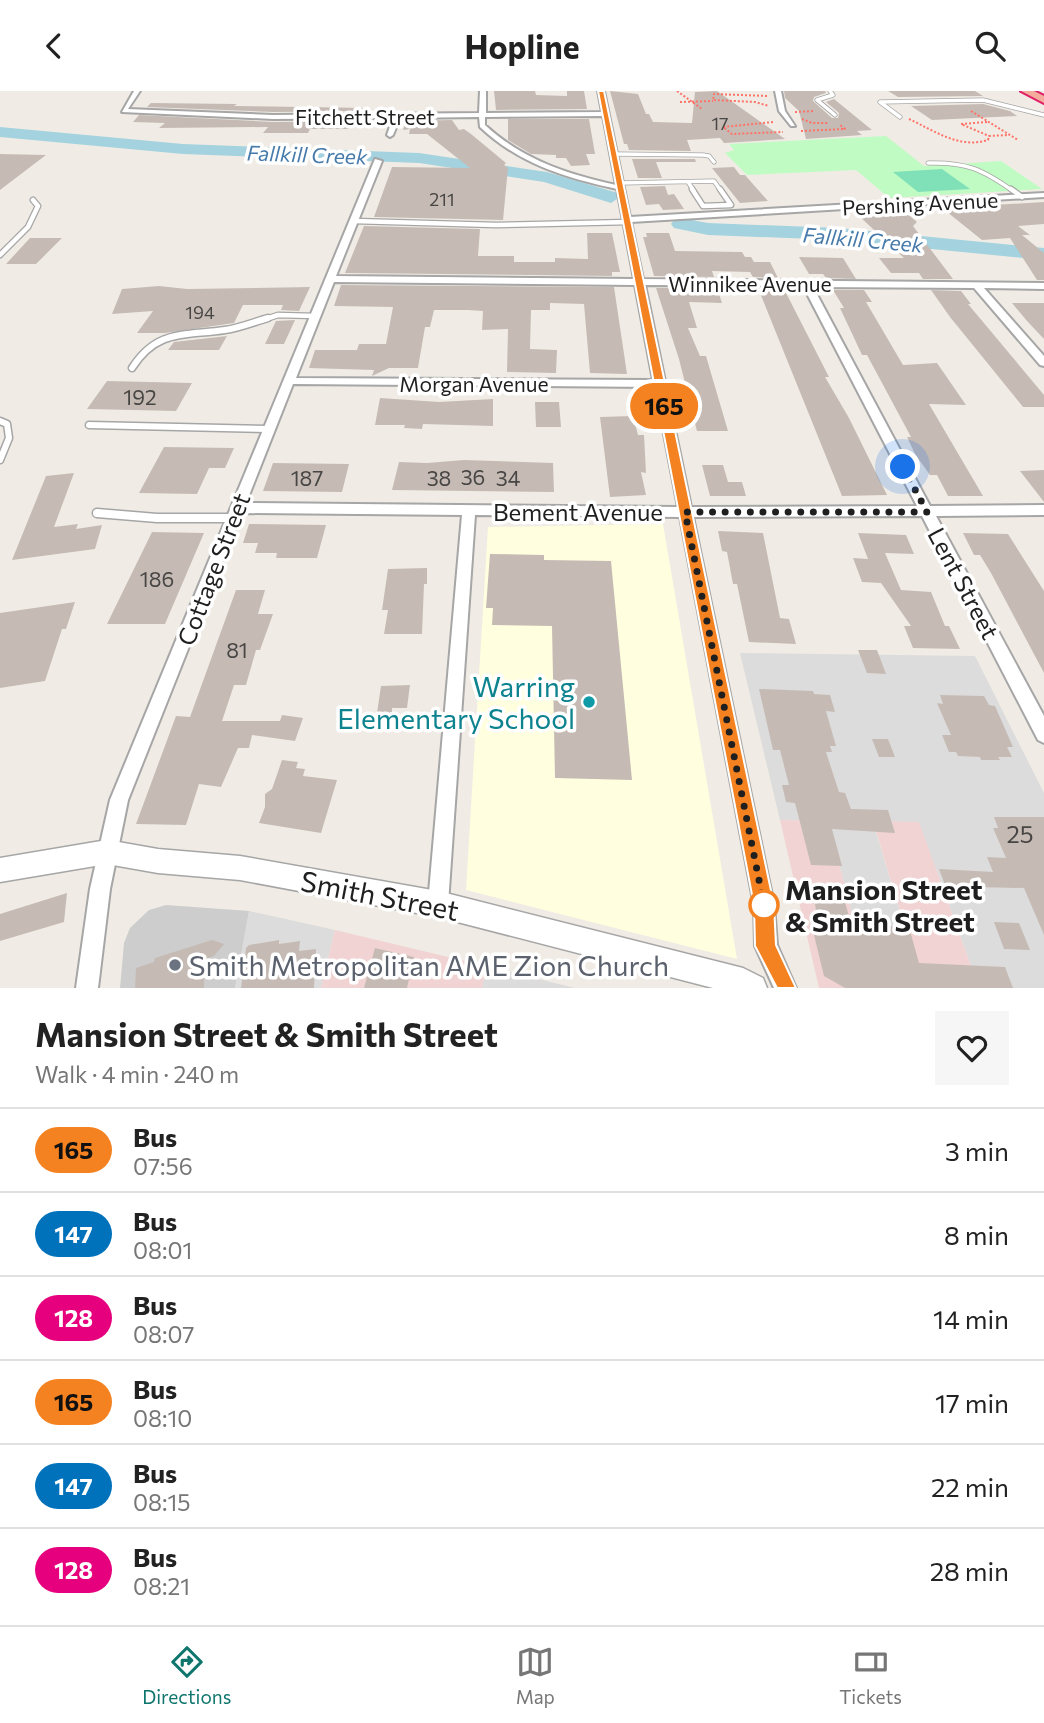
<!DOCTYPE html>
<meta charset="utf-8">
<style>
body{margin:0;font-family:Commissioner,sans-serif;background:#f6f6f6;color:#222;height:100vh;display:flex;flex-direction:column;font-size:26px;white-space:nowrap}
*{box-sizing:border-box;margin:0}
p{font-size:23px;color:#767676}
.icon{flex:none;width:38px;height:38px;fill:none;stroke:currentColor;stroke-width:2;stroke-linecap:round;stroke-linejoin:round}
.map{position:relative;height:897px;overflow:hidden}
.panel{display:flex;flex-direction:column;background:#fff;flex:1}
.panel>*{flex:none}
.badge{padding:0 14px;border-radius:23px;font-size:24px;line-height:46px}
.you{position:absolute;width:35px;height:35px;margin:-18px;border:5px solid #fff;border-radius:50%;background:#1a73e8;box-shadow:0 0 0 10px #1a73e833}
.map>.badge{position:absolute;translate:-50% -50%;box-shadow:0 0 0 4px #fff}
.round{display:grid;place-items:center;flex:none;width:74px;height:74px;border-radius:0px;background:#f6f6f6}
.overview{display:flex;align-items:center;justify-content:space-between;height:119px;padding:0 35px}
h1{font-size:33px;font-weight:700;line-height:52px}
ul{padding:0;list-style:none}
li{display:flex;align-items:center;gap:21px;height:84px;padding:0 35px;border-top:2px solid #e0e0e0}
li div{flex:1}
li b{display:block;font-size:26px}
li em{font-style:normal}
li .badge{min-width:77px;font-weight:700;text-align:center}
header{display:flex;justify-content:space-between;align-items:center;height:91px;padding:0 35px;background:#fff;font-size:32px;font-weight:700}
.tab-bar{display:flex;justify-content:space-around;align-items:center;height:98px;border-top:2px solid #e0e0e0;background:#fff;font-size:19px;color:#767676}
.tab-bar a{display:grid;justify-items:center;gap:4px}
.tab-bar .current{color:#0f766e}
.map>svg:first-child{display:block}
</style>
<header><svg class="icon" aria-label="back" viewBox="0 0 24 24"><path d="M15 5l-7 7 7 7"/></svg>Hopline<svg class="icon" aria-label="search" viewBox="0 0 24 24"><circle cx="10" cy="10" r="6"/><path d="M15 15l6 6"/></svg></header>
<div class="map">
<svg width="1044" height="897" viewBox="0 0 1044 897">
<rect width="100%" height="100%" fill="#f0ece5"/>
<path fill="#dddcdc" d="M740 562 975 565 1044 702V897H979L935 775 873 731 923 897H871L828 730 780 729Z
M249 820 335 839 321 897H235Z
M486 875 575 897H482Z"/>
<path fill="#f1d3d3" d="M780 729 828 730 871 897H819Z
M873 730 919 731 979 897H923Z
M335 839 486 875 482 897H321Z"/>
<path fill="#fffede" d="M663 433 737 868 466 799 488 436Z"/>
<path fill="#cdcdcd" d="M166 814 249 820 235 897H120L124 852 130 837 149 819Z"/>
<path fill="#c0fbc3" d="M886 45 924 75 1001 70 1042 98 889 107 856 79 747 84 725 62 734 59 729 53Z"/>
<path fill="#80e1b8" d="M942 78 970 98 918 101 893 81Z"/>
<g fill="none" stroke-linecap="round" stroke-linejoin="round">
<path fill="#a4d3df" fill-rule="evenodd" d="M0 36 183 53 419 62 547 81 618 102 620 106 611 112 544 91 419 72 183 63 0 46Z
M681 127 708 132 839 137 1044 157V169L839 149 708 144 674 137 671 133 674 129Z"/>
</g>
<path fill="#c5bbb4" d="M494 0H535L536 4 567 5V0H584L587 18 496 19Z
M610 0 638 3 646 23H649L653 31 692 32 695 1 717 0 785 48 724 52 720 47 687 49 691 60 629 59 627 53H624Z
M784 0H825L826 2 814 6 813 10 832 27H838L839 22 826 11 834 8 872 39 857 40 862 44 806 48 799 20 785 7Z
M888 0H975L983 5 898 6Z
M151 12 237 13 234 15 369 17 368 20 273 21 147 16Z
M983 13 1010 20 1017 25 932 29 911 15Z
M139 24 273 31 365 30 362 35 346 38H310L308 42H263L268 36 159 37 165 32 133 31Z
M508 28H589L595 63H586L590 74 571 75 566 67H556V64L531 63 508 49Z
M452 29 459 39 464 38 471 43 506 72 504 74 508 77 503 129 374 126 392 76 470 77 427 43H409L410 38 403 39 406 30Z
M0 63 46 64 0 99Z
M632 68H695L696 71H656L662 87H638Z
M734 76 740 84H745L768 110 740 112 712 77Z
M665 95 668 104 674 103 684 118 663 119 659 113 646 114 640 96Z
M1044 111V133L1018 135 1030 144H1022L1044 162V189H1037L1010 147 982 149 942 117Z
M905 121 917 131 913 135 953 188H923L919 182H891L879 167H904L858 124Z
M364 135 480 138 478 165H514V171H555V167L588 168 587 142H612L620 181H612V185L345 182Z
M646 142H669L675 160 742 161 745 166H751L754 171H770L778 187 753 186 750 181 712 180 714 186 654 185 643 146H647Z
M30 147H62L36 173H6Z
M799 166 843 167 856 188 826 187 823 183H809Z
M341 194 614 196 627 283 590 282 584 213 550 212V219H531L530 258 557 259 556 282 507 281 508 238 482 239 483 220 468 219H434L430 236H425L418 277H389L372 285 374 279 309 277 315 259H357L359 253H386L393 216 334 215Z
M159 195 187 198 310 196 299 220 281 219 283 214H243L234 232 165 242H137L153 220 112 223 122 198Z
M656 197H717L722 212 689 211 697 237H688L700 265H706L728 340H697L679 268Z
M758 197 784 198 829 286H825L849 327 887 404 842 405Z
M833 199H864L872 211H866L903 274 937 272 966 314 929 313 983 405H948L937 384H930L915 363 907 346H911L867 264H862L840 217H844Z
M931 199 961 200 971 213H968L1044 304V316H1023L950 226Z
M1012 212H1044V248L1027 230Z
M295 229 284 253H265L276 230Z
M227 245 219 259H168L174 251Z
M107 290 192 292 176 320 87 318Z
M380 307 439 311 493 308V335L423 333 422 338 404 337 405 334H375Z
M535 311H559L561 336H536Z
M633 325 638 344H644L646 382 641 381 646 404 610 406 600 326Z
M164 356 234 357 225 377H209L197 403 139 402Z
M464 369 553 372 554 401 392 399 399 371 427 372Z
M273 372 349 373 342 401 263 400Z
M702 374H723L728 391H742L746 405H710Z
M1044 379V411L1020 380Z
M74 382 54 436 78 433 76 438 102 434 95 458 12 469 46 385Z
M249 433 326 434 317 467H276L277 462H255L258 452H243Z
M718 440 763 442 780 527 789 528 796 553 749 551 737 493H733L727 461 722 460Z
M152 441 204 442 165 533H107Z
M858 442 906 444 914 463 885 462 901 499 931 501 945 535H949L960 558 913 557 904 535H911L881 492 862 491 853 467 868 468Z
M963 442 1008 443 1044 500V582L991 482 980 464H974Z
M490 463 544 464V469L611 470 632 689 555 687 552 535 492 534 493 517H486Z
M427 477V493H424L422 543H384L388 519H382L388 478Z
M236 499H265L258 523H273L260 559H256L246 594H234L222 630H280L282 624 303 627 295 650 252 644 249 657H238L221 696 199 693 186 734 136 733 176 625 190 626Z
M75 511 66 538H62L45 590 0 597V522Z
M858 559H877L886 583 867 582Z
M410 594 407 617H392V622H377L381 595Z
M759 598 813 600 814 603 830 604 835 621 826 620 836 655H830L832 661H826L839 701 845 702 851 718 888 719 895 742 832 738 842 775 811 774 795 712 786 711 782 694H789L780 659H773Z
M940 604 984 605 989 614 995 615 1013 656H1007L1012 666H998L1000 669H981L980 666 958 665 956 661H949L942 644H951L937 612 943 613Z
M872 648H888L895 666H879Z
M282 669 298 671 296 677 305 678 303 685 337 689 321 742 259 732 265 716V703L272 698Z
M994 726H1044V844L1024 797 974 796 979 808 950 807 939 778 993 781 987 766 1006 767 993 737H998Z
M67 802 64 831 0 850V823Z
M814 806 844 808 849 825 888 826 890 835 909 836 919 872 1005 876 1013 897H845L824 885 813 840H819Z
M994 831 1019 832 1030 859 1004 858Z
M212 849 224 853 214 865 204 869V897H135L136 877 154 871 155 867Z
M279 849V853L300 850 299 860 316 858 314 897H241L246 857 249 854Z
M375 857 414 866 407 897H364Z"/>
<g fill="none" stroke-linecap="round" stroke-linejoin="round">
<defs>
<path id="service-far3" d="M830 0 833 4 817 9 835 24
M900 26 880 11 983 9 1044 24
M614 63 703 64 709 65 714 71
M928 72C966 71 982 78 1013 100
M688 91 694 100
M621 92 714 90 721 100"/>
<path id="service-far2" d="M692 98 703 115 731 114 720 98
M1011 98 1022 106
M354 130 496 134 629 131
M0 164 28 136 38 115 33 109
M263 229 278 224 315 225"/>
<path id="service-far1" d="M132 277C157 238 184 245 225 239 240 237 254 231 268 227
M0 330 7 333 9 347 0 369
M89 334 269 338"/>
<path id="service" d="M97 422 157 427H233"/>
<path id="minor" d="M134 0H140L128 18 273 24 479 22 480 0H486V22L602 21 598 0H604L630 126 1044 102V106L631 131 643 188 1044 192V198L984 197 1044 265V275L1040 274 974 197 813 196 930 415 1044 414V424L936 425 1044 625V652L1038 649 922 425 693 426 774 814 777 854 796 897H774L755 855 754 814 680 426 475 424 448 813 445 820 438 823 431 820 428 813 462 424 242 422 128 709 110 798 98 897H76L90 798 110 709 375 68 382 70 336 185 634 188 617 98C566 87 519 73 480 36L479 26 400 27 393 44 390 46 387 44 393 27 273 28 122 21ZM603 25 616 94C567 83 523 69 485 34V26ZM334 191 635 194 653 289 296 287ZM645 194 803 195 917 415 691 416ZM293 293 655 296 678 416 246 412Z
M775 0H781L785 20 795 35H791L779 20Z"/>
<path id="tertiary" d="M107 749 158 758 240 765 438 800 743 877 763 887 767 897H713L438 826 240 789 158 782 107 773 0 791V767Z"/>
<path id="trunk" d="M1021 0H1034L1044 5V12Z"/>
</defs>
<use href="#service-far3" stroke="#a6a6a6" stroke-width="5"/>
<use href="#service-far2" stroke="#a6a6a6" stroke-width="7"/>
<use href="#service-far1" stroke="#a6a6a6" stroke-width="9"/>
<use href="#service" stroke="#a6a6a6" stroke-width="11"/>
<use href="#minor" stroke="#a6a6a6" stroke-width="4"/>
<use href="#tertiary" stroke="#a6a6a6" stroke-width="3"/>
<use href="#trunk" stroke="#e01f68" stroke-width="4"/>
<path stroke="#fe7268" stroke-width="2" stroke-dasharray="2 2" stroke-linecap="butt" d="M677 0 702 18
M767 5 714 3 713 9 755 11 769 15
M680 11 713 10
M971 20 1018 49
M795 21 815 20
M802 28 812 32H828
M909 28C935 40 959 58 988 49L989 45 1009 44
M773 31 723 36 732 43 783 41
M987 31 961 33 989 45
M801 40 845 38 839 33"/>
<use href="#service-far3" stroke="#fff" stroke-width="3.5"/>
<use href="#service-far2" stroke="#fff" stroke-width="4.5"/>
<use href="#service-far1" stroke="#fff" stroke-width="6"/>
<use href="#service" stroke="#fff" stroke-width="8"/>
<use href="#minor" fill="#fff" fill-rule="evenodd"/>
<use href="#tertiary" fill="#fff" fill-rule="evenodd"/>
<use href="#trunk" fill="#f4ad9d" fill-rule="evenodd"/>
</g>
<path fill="#f58220" stroke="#fff" stroke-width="2" d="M598 0H604L774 814 776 854 796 897H777L755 855 754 814Z"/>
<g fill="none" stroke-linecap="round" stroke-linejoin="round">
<path stroke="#1f1f1f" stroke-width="7" stroke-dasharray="0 12.6" d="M764 814 685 421H927L903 376"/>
</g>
<circle fill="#0f9aa8" stroke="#fff" stroke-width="2.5" cx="589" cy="611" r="7"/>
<circle fill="#fff" stroke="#f58220" stroke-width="3.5" cx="764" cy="814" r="14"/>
<circle fill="#6b7280" stroke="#fff" stroke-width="2.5" cx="175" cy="874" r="7"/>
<g text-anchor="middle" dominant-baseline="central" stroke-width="7" stroke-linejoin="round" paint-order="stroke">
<g font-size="18" fill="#484644">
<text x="720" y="32">17</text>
<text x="442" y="108">211</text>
<text x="200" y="221">194</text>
</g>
<g font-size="21" fill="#1f1f1f" stroke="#fff">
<text x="365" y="25">Fitchett Street</text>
<text transform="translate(920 112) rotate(-3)">Pershing Avenue</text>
<text x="750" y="192">Winnikee Avenue</text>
<text x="474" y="292">Morgan Avenue</text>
</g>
<g font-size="21" font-style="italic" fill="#457aaa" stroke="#fff">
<text transform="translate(307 63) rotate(2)">Fallkill Creek</text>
<text transform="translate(863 148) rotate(5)">Fallkill Creek</text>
</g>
<g font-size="21" fill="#484644">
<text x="140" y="305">192</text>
<text x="473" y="385">36</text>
<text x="307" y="386">187</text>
<text x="439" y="386">38</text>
<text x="508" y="386">34</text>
<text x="157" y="487">186</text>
<text x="237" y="558">81</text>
</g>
<g font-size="24" fill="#1f1f1f" stroke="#fff">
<text x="578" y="420">Bement Avenue</text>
<text transform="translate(213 478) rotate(-69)">Cottage Street</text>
<text transform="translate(964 492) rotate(62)">Lent Street</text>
</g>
<g font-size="24" fill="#484644">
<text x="1020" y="742">25</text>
</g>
<g font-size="28" fill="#0d838f" stroke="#fff" text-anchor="end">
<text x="575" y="595">Warring<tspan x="575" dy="32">Elementary School</tspan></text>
</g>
<g font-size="28" font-weight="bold" fill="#1f1f1f" stroke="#fff" text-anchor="start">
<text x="785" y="798">Mansion Street<tspan x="785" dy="32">&amp; Smith Street</tspan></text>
</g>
<g font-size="28" fill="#1f1f1f" stroke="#fff">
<text transform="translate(380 804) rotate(11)">Smith Street</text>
</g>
<g font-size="28" fill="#5b616d" stroke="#fff" text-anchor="start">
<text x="189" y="874">Smith Metropolitan AME Zion Church</text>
</g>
</g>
</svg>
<div class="you" style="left:903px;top:376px"></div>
<b class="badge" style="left:664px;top:315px;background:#f58220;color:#111">165</b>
</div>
<section class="panel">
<div class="overview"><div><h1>Mansion Street &amp; Smith Street</h1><p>Walk · 4 min · 240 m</p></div><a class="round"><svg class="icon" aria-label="heart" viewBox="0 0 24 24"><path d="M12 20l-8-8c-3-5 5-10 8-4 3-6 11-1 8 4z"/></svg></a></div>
<ul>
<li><span class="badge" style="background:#f58220;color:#111">165</span><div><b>Bus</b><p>07:56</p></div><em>3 min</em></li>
<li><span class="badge" style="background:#0072bc;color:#fff">147</span><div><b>Bus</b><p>08:01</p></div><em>8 min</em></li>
<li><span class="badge" style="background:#e6007e;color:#fff">128</span><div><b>Bus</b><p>08:07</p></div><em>14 min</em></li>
<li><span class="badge" style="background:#f58220;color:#111">165</span><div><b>Bus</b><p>08:10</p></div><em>17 min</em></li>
<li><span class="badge" style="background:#0072bc;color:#fff">147</span><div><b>Bus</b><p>08:15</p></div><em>22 min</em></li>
<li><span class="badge" style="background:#e6007e;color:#fff">128</span><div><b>Bus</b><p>08:21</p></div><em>28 min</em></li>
</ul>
</section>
<nav class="tab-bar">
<a class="current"><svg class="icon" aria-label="directions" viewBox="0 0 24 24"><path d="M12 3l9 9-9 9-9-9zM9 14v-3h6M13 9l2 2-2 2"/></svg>Directions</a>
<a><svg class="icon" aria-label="map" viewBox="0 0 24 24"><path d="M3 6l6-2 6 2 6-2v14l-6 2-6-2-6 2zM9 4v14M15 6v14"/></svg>Map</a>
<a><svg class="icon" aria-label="tickets" viewBox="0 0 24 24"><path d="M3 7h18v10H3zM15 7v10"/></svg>Tickets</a>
</nav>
